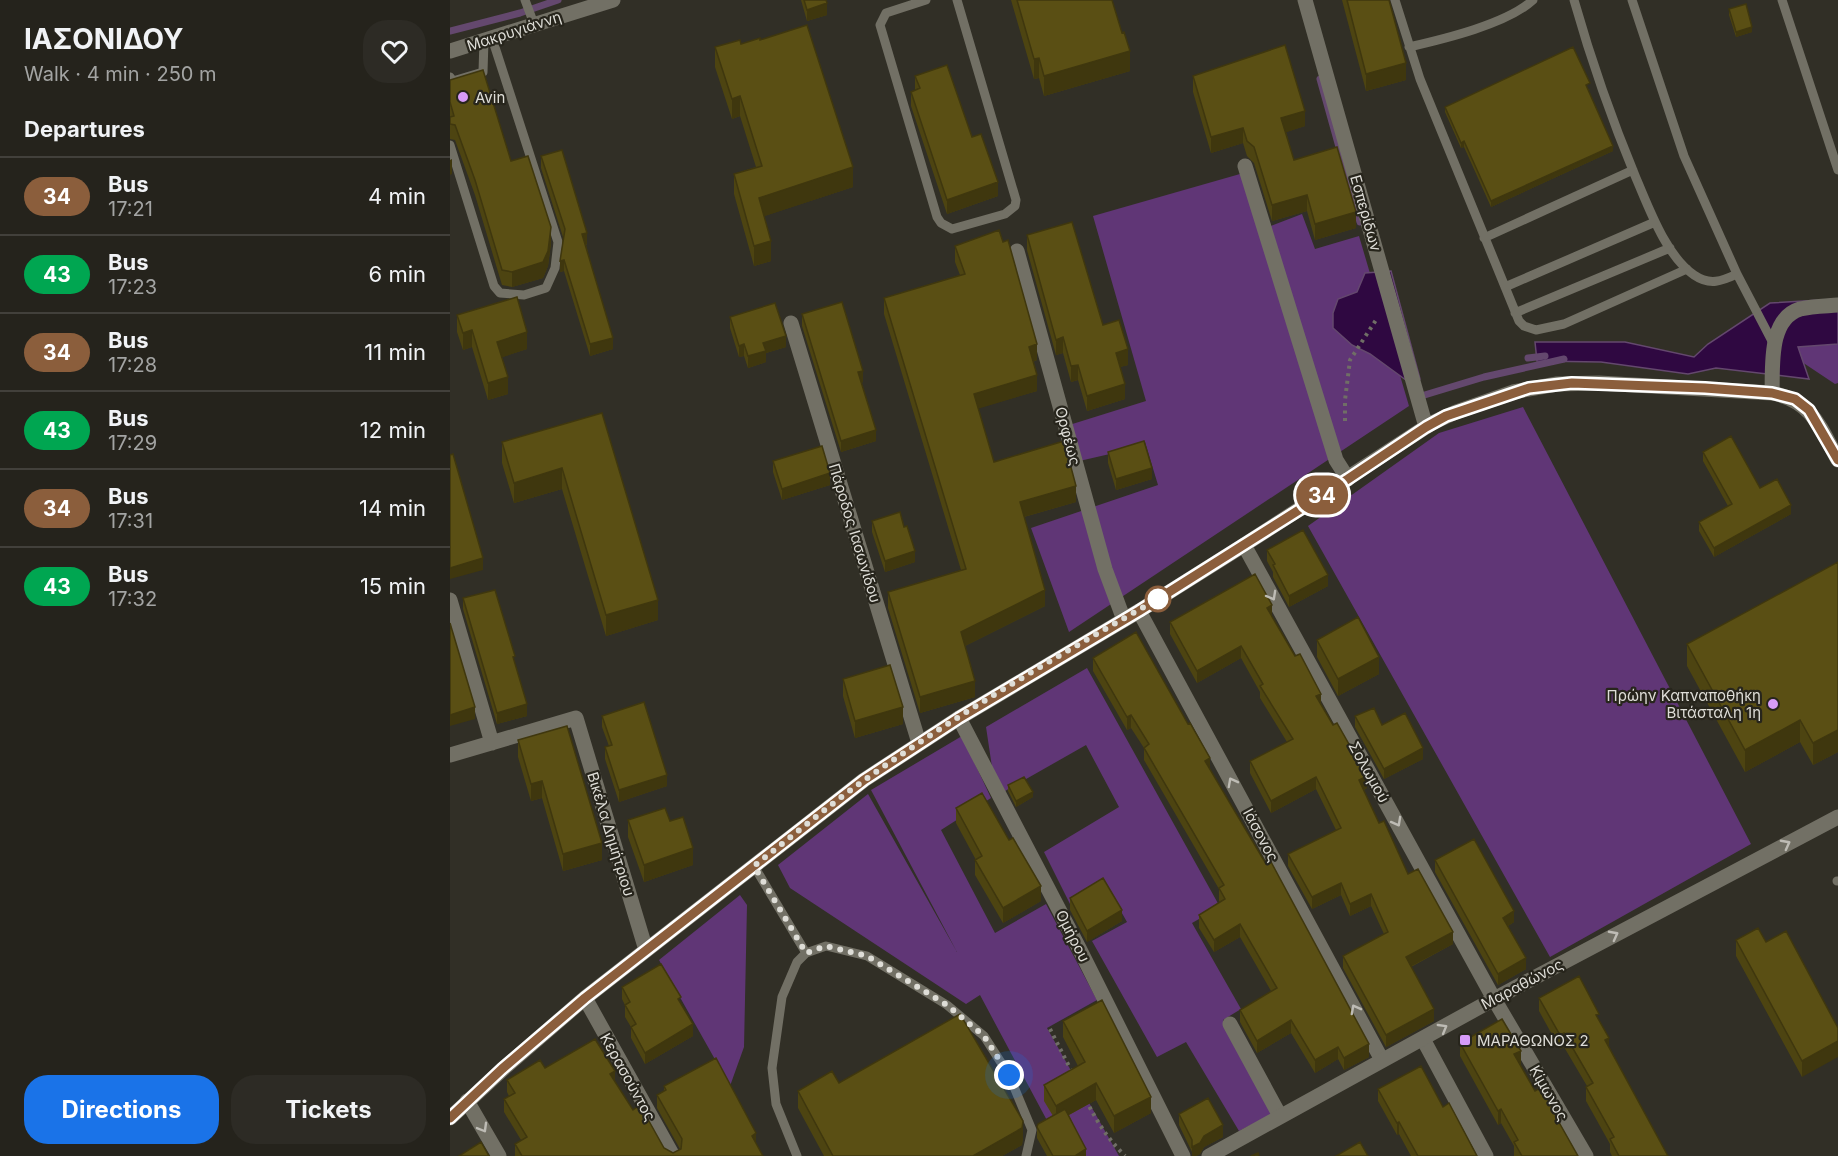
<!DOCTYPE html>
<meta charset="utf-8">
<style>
body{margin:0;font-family:Inter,sans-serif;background:#2d2b25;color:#f1f3f6;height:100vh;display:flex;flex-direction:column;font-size:22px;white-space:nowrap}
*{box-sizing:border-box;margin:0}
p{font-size:20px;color:#a3a4a3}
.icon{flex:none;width:33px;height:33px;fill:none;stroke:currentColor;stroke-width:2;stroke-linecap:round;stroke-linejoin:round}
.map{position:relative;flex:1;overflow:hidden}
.drawer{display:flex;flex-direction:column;background:#25231c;width:450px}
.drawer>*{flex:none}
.badge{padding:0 12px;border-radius:20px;font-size:21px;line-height:39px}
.you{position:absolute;width:30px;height:30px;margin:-15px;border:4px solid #fff;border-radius:50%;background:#1a73e8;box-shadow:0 0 0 9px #1a73e833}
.map>.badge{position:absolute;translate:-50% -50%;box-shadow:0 0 0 3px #fff}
h2{padding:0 24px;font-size:22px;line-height:54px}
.round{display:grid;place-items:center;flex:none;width:63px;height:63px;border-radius:24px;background:#2d2b25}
.head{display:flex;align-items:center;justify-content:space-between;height:102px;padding:0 24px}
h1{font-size:28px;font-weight:700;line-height:45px}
.cta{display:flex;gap:12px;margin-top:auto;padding:12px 24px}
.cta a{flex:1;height:69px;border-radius:24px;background:#1a73e8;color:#fff;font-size:24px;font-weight:700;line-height:69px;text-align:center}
.cta a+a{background:#2d2b25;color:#f1f3f6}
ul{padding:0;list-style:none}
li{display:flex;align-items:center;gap:18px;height:78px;padding:0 24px;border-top:2px solid #42403b}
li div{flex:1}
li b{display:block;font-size:22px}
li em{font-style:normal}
li .badge{min-width:66px;font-weight:700;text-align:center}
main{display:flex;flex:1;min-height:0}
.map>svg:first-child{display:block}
</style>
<main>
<section class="drawer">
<div class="head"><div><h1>ΙΑΣΟΝΙΔΟΥ</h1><p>Walk · 4 min · 250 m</p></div><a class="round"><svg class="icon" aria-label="heart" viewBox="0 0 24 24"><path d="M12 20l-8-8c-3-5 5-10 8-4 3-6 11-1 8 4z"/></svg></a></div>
<h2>Departures</h2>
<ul>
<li><span class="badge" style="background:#8b5e3c;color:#fff">34</span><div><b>Bus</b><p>17:21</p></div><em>4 min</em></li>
<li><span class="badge" style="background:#00a651;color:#fff">43</span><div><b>Bus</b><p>17:23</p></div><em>6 min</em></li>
<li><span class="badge" style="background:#8b5e3c;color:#fff">34</span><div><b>Bus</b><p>17:28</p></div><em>11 min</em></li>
<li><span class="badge" style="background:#00a651;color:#fff">43</span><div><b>Bus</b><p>17:29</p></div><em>12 min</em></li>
<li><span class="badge" style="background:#8b5e3c;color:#fff">34</span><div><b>Bus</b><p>17:31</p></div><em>14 min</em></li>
<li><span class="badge" style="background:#00a651;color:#fff">43</span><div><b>Bus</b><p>17:32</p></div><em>15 min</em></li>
</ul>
<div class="cta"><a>Directions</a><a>Tickets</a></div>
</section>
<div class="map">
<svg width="1388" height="1156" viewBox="0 0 1388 1156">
<rect width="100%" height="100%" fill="#312f26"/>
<path fill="#603676" d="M797 172 813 229 852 214 865 249 909 236 959 406 619 632 581 528 708 485 695 442 686 448 625 462 616 426 696 401 643 216Z
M1388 333V383L1385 384 1349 360 1346 342Z
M1073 407 1301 844 1100 957 858 526 989 433Z
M637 668 770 907 742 923 791 1009 773 1020 822 1114 789 1131 736 1042 707 1057 642 941 677 922 656 885 621 906 594 852 669 807 636 745 555 791 542 767 536 727Z
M512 736 541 798 491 830 545 933 596 904 647 1000 597 1028 669 1156H616L530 995 516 1004 340 888 328 865 418 794 507 952 421 790Z
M290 895 297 905 294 1047 280 1086 209 960Z"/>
<path fill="#2f0841" stroke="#64486e" stroke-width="1.5" d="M941 271 970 379 960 383 920 354 902 345 883 328V313L888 299 907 292 915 273Z
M1388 299V344L1348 347 1359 379 1266 368 1238 374 1151 362 1087 361 1085 342H1175L1244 357 1258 344 1320 303Z"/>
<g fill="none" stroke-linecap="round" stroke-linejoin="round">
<path stroke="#64486e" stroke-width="7" d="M0 31 70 13 108 0
M870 79 910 222
M1078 358 1095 356
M968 397 1034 377 1114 359"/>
<path stroke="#706e66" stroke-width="4" stroke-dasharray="3 4.5" stroke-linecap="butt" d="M895 421V400L900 360 926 320
M600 1029 622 1072
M636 1100C647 1122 658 1139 675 1156"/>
<path stroke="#727065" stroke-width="9" d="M75 0 84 24
M476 0 436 13 430 25 487 217 491 223 502 229 555 214 565 206 566 200 507 0
M945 0 970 79 1069 321 1074 326 1086 330 1114 324 1237 269
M1124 0C1141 60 1162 120 1186 178 1199 208 1216 256 1244 275 1260 286 1272 281 1287 274
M1182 0 1234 156 1287 274 1324 345
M1332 0 1388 170
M959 47C994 39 1057 24 1083 0
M0 77 3 81 33 72 34 40
M0 145 44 286 50 293 74 295 96 288 105 268 108 242 42 38
M1034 238 1183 170
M1055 287 1205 222
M1065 313 1220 248
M304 866 356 953
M1387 881H1388
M347 1156 326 1104 322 1068 332 997 347 962 356 953 376 946 417 956 497 1005 534 1036 559 1075 582 1130 576 1156"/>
<path stroke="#727065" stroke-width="15" d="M795 166 886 460 898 479
M567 251 655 569 674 620
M341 323 469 743
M1322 393C1323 367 1318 319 1350 309 1362 306 1376 306 1388 305
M794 545 1044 999 1136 1156
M0 600 42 743
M689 611 932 1060
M509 718 629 948 733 1156
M0 755 126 718 196 950
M135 998 223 1156
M780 1024 830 1116
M973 1039 1036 1156
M17 1101 49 1156"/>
<path stroke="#727065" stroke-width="15" d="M855 0 976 427
M0 51 163 0
M0 1118 53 1069 135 998 414 780 509 718 689 611 794 545 982 423 1006 412 1063 392 1107 384 1149 383 1322 393C1362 401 1370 427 1388 460
M759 1156 1044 999 1388 817"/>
</g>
<path fill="#4d4411" d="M351 0H376L377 15 357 21Z
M561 0H662L680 71 594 96 589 78 584 79Z
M892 0H939L956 80 916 91Z
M1279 9 1302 32 1286 37 1279 15Z
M291 44 403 187 314 216 321 261 304 266 284 194V174L306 167 290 116 282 119 265 67V47Z
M465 76 522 137 548 196 497 214 461 106V92L465 90Z
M743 76 855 126 836 132 844 160 906 228 865 240 857 211 822 221 804 163 797 156 793 143 761 153 743 92Z
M0 80 61 161 101 243 98 266 93 278 62 287 52 285 25 195 5 140 0 139Z
M1140 89 1138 90 1163 151 1041 207 1014 147 1011 148 995 112V107Z
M91 156 137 244 136 245 163 349 140 356 114 271 110 272 113 237 91 168Z
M577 235 653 325 678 365 670 367 675 399 637 411 628 380 621 382 613 353 606 355 577 250Z
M505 246 587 360 583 362 587 391 528 408 544 462 626 502 574 517 595 606 515 646 525 697 470 713 438 608V592L511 570 434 314V298L510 275 505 262Z
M352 314 413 382 411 383 426 441 391 452 352 326Z
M7 315 77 349 52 357 58 394 38 400 22 347 13 350 7 332Z
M280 317 336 347 316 353V362L298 368 294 356 289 357 280 328Z
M152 413 208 620 156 636 112 489 64 503 52 463V442Z
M658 452 702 479 666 490 658 463Z
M1253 452 1310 488 1341 514 1264 557 1249 531V522L1278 506 1253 461Z
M323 461 380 485 332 500 323 472Z
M422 521 465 562 435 572 422 532Z
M817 550 878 586 839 607 823 577V572L817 561Z
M1388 562V752L1363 765 1350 742 1295 772 1237 666V644Z
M13 598 77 716 47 724 13 609Z
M822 617 917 788 914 790 929 823 958 874 1003 944 961 967 984 1021 936 1047 893 968V956L934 934 921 906 900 916 891 895 862 909 838 866V854L886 830 866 789 821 813 800 773V761L837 742 810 698V692L791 658 747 683 720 634V622Z
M867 640 929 674 888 696 867 657Z
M643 658 760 769 919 1057 894 1070 888 1059 865 1073 841 1033 807 1053 790 1022V1010L821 991 790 937 764 952 749 928V915L770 903 769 901V889L694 760V748L681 728 677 730 643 671Z
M393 679 453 724 405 738 393 696Z
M152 716 217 786 169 802 155 759V747L159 746 152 727Z
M905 716 932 725 973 759 934 779 905 727Z
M68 740 152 860 113 871 92 798 81 801 68 757Z
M558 785 583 797 566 807 558 791Z
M506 808 559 840 591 901 553 923 525 875V860H526L506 823Z
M178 820 220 821 243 865 194 882 178 837Z
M985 860 1064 922 1058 926 1076 969 1048 985 985 872Z
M620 898 672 921 637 942 620 910Z
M1286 940 1316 942 1388 1028 1352 1077 1286 956Z
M172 987 231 1003 243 1036 195 1064 181 1038V1027L175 1017V1005L172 999Z
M1089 998 1149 1021 1159 1047 1218 1156H1162L1160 1152V1144L1136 1101V1087L1137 1086 1114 1047 1110 1049 1089 1011Z
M613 1021 701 1113 664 1133 646 1100 619 1115 636 1156H597L587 1138V1127L603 1116 594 1101V1085L628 1066 613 1037Z
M1010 1043 1071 1064H1070L1085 1091 1109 1122 1128 1156H1064V1146L1051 1123 1048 1125 1010 1056Z
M95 1068 165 1081 183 1110 214 1148 223 1153 230 1149 207 1108V1095L214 1091V1086L306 1144 313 1156H65V1144L71 1140 54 1112V1099L59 1096 57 1092V1080Z
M389 1083 573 1137 572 1145 552 1156H374L348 1108V1091Z
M928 1089 993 1107 1027 1156H961L949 1134 947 1135 928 1101Z
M729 1114 773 1137 754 1147 750 1154 746 1156H742V1152L729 1125Z"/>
<path fill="#3f370e" d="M377 3V15L357 21V10Z
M1302 27V32L1286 37V32Z
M680 51V71L594 96V76Z
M589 58V78L584 79V59Z
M956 63V80L916 91V74Z
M290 96V116L282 119V99Z
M855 111V126L831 134V118Z
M793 128V143L761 153V137Z
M1014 141V147L1011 148V143Z
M1163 146V151L1041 207V201Z
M2 159V174L0 175V160Z
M403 167V187L309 218V198Z
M548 182V196L497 214V200Z
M857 195V211L822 221V205Z
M906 212V228L865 240V224Z
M101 227V243L98 266 93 278 62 287V272Z
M137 233V244L132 246V234Z
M321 241V261L304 266V246Z
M114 260V271L110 272V261Z
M22 330V347L13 350V333Z
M77 332V349L47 359V342Z
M336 336V347L316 353V362L298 368V356L313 343Z
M613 337V353L606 355V340Z
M163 338V349L140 356V344Z
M294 344V356L289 357V346Z
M587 344V360L579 363V347Z
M678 349V365L666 368V353Z
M628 365V380L621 382V366Z
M413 371V382L408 384V372Z
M587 375V391L524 410V394Z
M58 377V394L38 400V383Z
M675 384V399L637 411V396Z
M426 430V441L391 452V441Z
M112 468V489L64 503V483Z
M702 468V479L666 490V479Z
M380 473V485L332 500V489Z
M626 486V502L570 518V502Z
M1341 505V514L1264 557V548Z
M465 551V562L435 572V561Z
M33 558V570L0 579V568Z
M878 575V586L839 607V596Z
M595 590V606L511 648V632Z
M208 600V620L156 636V615Z
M822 605V617L817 608Z
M791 646V658L747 683V671Z
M929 657V674L888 696V679Z
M525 681V697L470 713V697Z
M871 694V706L866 696Z
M77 704V716L47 724V713Z
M25 707V719L0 726V715Z
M453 707V724L405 738V721Z
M681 715V728L677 730V717Z
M1350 720V742L1295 772V750Z
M1388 730V752L1363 765V743Z
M973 748V759L934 779V769Z
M760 758V771L755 761Z
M217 775V786L169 802V790Z
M917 776V788L909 792V780Z
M866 777V789L821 813V801Z
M92 781V798L81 801V784Z
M583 792V797L566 807V801Z
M152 843V860L113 871V854Z
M243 848V865L194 882V865Z
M891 883V895L862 909V897Z
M591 886V901L553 923V908Z
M921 894V906L900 916V904Z
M672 910V921L637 942V931Z
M1064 911V922L1053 929V918Z
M790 924V937L764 952V940Z
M1003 932V944L956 969V957Z
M1076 958V969L1048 985V974Z
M984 1009V1021L936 1047V1035Z
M841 1020V1033L807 1053V1041Z
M243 1024V1036L195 1064V1053Z
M1114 1033V1047L1110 1049V1035Z
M1159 1038V1051L1155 1040Z
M1388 1041V1057L1352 1077V1061Z
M919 1044V1057L894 1070V1058Z
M888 1047V1059L865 1073V1060Z
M1071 1051V1064L1064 1068V1054Z
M165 1071V1084L160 1074Z
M646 1083V1100L606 1122V1106Z
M701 1097V1113L664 1133V1116Z
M1051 1109V1123L1048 1125V1111Z
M573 1121V1137L572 1145 552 1156H523Z
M949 1122V1134L947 1135V1123Z
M773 1125V1137L754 1147 750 1154 746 1156H742V1147L754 1136Z
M306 1133V1146L302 1136Z
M636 1149V1156H624V1155Z"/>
<path fill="#5a4f14" stroke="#3f370e" stroke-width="1.5" d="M354 0H376L377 3 357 10Z
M567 0H662L672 33 674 32 680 51 594 76 589 58 584 59Z
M897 0H939L956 63 916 74Z
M1296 4 1302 27 1286 32 1279 9Z
M357 25 403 167 309 198 321 241 304 246 284 174 312 166 290 96 282 99 265 47 290 40 291 44 310 38V40Z
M835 45 855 111 831 118 844 160 887 147 906 212 865 224 857 195 822 205 804 147 797 141 793 128 761 137 743 76Z
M1123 47 1140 83 1136 85 1163 146 1041 201 1014 141 1011 143 995 107Z
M497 65 522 137 531 134 548 182 497 200 461 92 470 88 465 76Z
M33 70 61 161 78 156 101 227 98 251 93 262 62 272 52 270 25 180 5 125 0 124V117L4 116 0 102V80Z
M112 150 137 233 132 234 163 338 140 344 114 260 110 261 115 229 91 156Z
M622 222 653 325 669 320 678 349 666 353 675 384 637 396 628 365 621 366 613 337 606 340 577 235Z
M549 230 553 242 558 240 587 344 579 347 587 375 524 394 544 462 614 441 626 486 570 502 595 590 511 632 525 681 470 697 438 592 516 569 434 298 515 274 505 246Z
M67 297 77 332 47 342 58 377 38 383 22 330 13 333 7 315Z
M392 302 413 371 408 372 426 430 391 441 352 314Z
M325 303 336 336 313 343 316 351 298 356 294 344 289 346 280 317Z
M152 413 208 600 156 615 112 468 64 483 52 442Z
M1281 436 1310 488 1327 479 1341 505 1264 548 1249 522 1282 504 1253 452Z
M694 441 702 468 666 479 658 452Z
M372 446 380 473 332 489 323 461Z
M3 454 33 558 0 568V455Z
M450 512 454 527 457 526 465 551 435 561 422 521Z
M853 530 878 575 839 596 823 565 825 564 817 550Z
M1388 562V730L1363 743 1350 720 1295 750 1237 644Z
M805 574 822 605 817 608 845 656 850 654 871 694 866 696 883 725 887 723 917 776 909 780 929 823 934 821 958 874 968 869 1003 932 956 957 984 1009 936 1035 893 956 938 932 921 894 900 904 891 883 862 897 838 854 891 828 866 777 821 801 800 761 843 739 810 686 813 684 791 646 747 671 720 622Z
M45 590 65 656 63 657 77 704 47 713 13 598Z
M908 617 929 657 888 679 867 640Z
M0 623 25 707 0 715Z
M686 632 738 724 740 723 760 758 755 761 816 864 821 862 919 1044 894 1058 888 1047 865 1060 841 1020 807 1041 790 1010 827 988 790 924 764 940 749 915 775 899 769 888 774 885 694 748 699 744 681 715 677 717 643 658Z
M440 665 453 707 405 721 393 679Z
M194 702 217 775 169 790 155 747 162 745 152 716Z
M924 708 932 725 955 713 973 748 934 769 905 716Z
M117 726 152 843 113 854 92 781 81 784 68 740Z
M574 777 583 792 566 801 558 785Z
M532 793 559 840 563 838 591 886 553 908 525 860 532 856 506 808Z
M215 808 220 821 233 817 243 848 194 865 178 820Z
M1024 839 1064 911 1053 918 1076 958 1048 974 985 860Z
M653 878 672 910 637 931 620 898Z
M1308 928 1316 942 1336 931 1388 1028V1041L1352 1061 1286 940Z
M211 964 231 997 228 999 243 1024 195 1053 181 1027 186 1024 175 1005 180 1002 172 987Z
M1129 976 1149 1014 1146 1015 1159 1038 1155 1040 1218 1156H1169L1160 1139 1164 1137 1136 1087 1143 1083 1114 1033 1110 1035 1089 998Z
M652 1000 701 1097 664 1116 646 1083 606 1106 594 1085 635 1062 613 1021Z
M510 1014 573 1121 572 1128 523 1156H383L348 1091 382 1071 389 1083Z
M1052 1019 1071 1051 1064 1054 1085 1091 1092 1087 1109 1116 1106 1117 1128 1156H1072L1064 1142 1068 1140 1051 1109 1048 1111 1010 1043Z
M145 1039 165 1071 160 1074 183 1110 190 1105 214 1148 223 1153 231 1149 232 1139 207 1095 216 1090 214 1086 266 1058 306 1133 302 1136 313 1156H72L65 1144 77 1137 54 1099 65 1093 57 1080 90 1060 95 1068Z
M971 1066 993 1107 999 1103 1027 1156H968L949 1122 947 1123 928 1089Z
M758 1098 773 1125 754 1136 750 1143 742 1147V1140L729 1114Z
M615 1109 636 1149 625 1156H603L587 1127 588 1124Z
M31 1142 39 1156H9Z
M910 1142 918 1156H886Z
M808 1153 809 1156H801Z"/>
<defs><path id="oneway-chevron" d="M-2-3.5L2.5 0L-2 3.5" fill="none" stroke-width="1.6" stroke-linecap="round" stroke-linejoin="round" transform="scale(1.5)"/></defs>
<g stroke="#bebcb5">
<use href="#oneway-chevron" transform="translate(822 596) rotate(61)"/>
<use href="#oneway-chevron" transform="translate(782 782) rotate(-118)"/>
<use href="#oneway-chevron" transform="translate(947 822) rotate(61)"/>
<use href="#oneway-chevron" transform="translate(1336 844) rotate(-28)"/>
<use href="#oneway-chevron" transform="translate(1164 935) rotate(-28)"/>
<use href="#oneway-chevron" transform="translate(905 1009) rotate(-118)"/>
<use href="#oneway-chevron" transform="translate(993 1028) rotate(-30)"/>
<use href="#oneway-chevron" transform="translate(33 1128) rotate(60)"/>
</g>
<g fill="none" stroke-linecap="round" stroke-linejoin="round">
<defs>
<path id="line" d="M0 1118 52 1069 135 998 414 780 509 718 689 611 898 479 976 427 996 416 1079 388 1122 383 1255 388 1322 393 1345 399 1359 410 1388 460"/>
</defs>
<use href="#line" stroke="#fff" stroke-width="14"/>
<use href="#line" stroke="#8b5e3c" stroke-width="9"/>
<path stroke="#deddd7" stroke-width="6" stroke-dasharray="0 10.8" d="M559 1075 534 1036 497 1005 417 956 376 946 356 953 304 866C341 837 378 806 416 779 509 713 609 655 708 599"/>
</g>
<g fill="#d79bf9" stroke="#27251c" stroke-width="2">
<circle cx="13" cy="97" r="6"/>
<circle cx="1323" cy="704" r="6"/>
<rect x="1009" y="1034" width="12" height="12" rx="3"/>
</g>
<circle fill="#fff" stroke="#8b5e3c" stroke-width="3" cx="708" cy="599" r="12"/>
<g text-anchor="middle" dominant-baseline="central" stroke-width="4.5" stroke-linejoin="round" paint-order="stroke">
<g font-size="15" fill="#deddd7" stroke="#27251c">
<text transform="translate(64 31) rotate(-18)">Μακρυγιάννη</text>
<text transform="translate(916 213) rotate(74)">Εσπερίδων</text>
<text transform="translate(618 436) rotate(75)">Ορφέως</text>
<text transform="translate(405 533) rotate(73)">Πάροδος Ιασωνίδου</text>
<text transform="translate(919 772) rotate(61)">Σολωμού</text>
<text transform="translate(161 834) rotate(73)">Βικέλα Δημήτριου</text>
<text transform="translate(811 835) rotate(62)">Ιάσονος</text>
<text transform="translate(623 936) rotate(63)">Ομήρου</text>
<text transform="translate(1072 984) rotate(-28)">Μαραθώνος</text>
<text transform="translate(178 1077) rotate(61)">Κερασούντος</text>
<text transform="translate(1099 1093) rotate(60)">Κίμωνος</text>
</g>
<g font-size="15" fill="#deddd7" stroke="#27251c" text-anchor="start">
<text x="25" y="97">Avin</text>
<text x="1311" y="695" text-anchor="end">Πρώην Καπναποθήκη<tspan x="1311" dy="17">Βιτάσταλη 1η</tspan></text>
<text x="1027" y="1040">ΜΑΡΑΘΩΝΟΣ 2</text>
</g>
</g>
</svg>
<div class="you" style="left:559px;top:1075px"></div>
<b class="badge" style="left:872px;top:495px;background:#8b5e3c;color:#fff">34</b>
</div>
</main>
